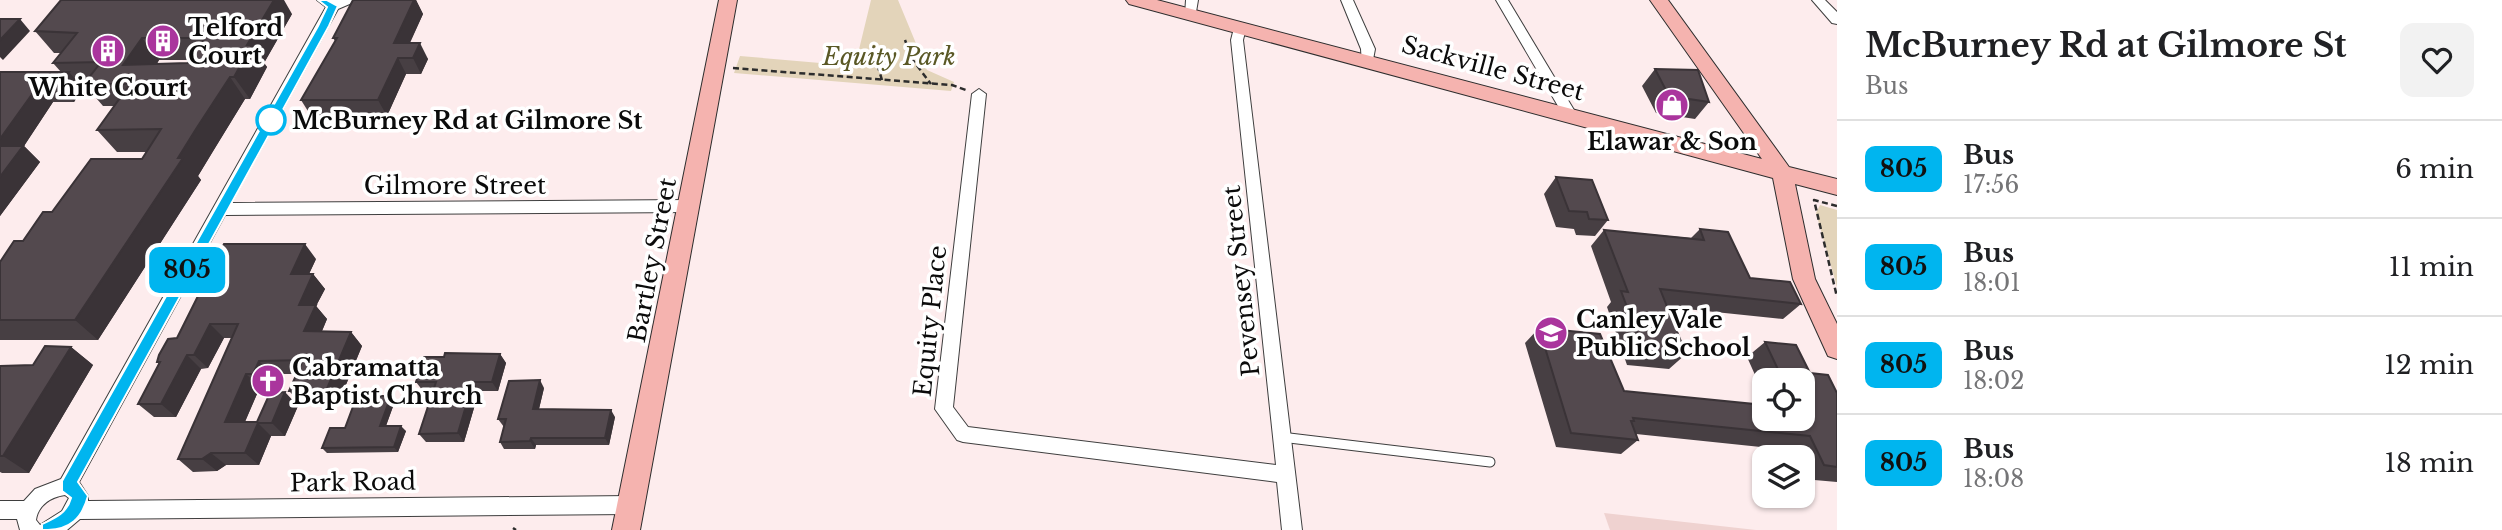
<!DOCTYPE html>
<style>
body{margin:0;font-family:"Libre Baskerville",serif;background:#f2f2f2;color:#202124;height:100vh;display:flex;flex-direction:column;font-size:26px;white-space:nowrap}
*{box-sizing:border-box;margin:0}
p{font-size:23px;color:#757577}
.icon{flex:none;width:38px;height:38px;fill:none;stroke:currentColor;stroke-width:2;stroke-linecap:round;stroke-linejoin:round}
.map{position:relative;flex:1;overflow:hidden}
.drawer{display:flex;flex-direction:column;background:#fff;width:665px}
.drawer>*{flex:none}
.badge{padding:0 14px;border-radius:10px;font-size:24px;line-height:46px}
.tools{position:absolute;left:1752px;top:368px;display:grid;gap:14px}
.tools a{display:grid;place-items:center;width:63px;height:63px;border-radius:14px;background:#fff;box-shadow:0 2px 5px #0004;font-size:35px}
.map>.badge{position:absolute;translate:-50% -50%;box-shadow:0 0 0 4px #fff}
.round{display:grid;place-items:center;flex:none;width:74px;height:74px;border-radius:14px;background:#f2f2f2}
.headline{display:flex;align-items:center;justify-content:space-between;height:119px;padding:0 28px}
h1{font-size:33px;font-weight:800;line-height:52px}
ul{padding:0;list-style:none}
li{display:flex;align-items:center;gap:21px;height:98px;padding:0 28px;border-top:2px solid #e0e0e0}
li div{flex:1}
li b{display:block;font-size:26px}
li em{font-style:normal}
li .badge{min-width:77px;font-weight:700;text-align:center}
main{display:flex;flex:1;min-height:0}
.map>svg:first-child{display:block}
</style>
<main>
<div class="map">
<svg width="1837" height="530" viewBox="0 0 1837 530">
<rect width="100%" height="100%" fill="#fdeced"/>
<path fill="#efd2d0" d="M1604 513 1756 530H1610Z"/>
<path fill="#e3d4ba" d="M871 0H898L927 70 954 82 951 91 734 73 740 56 855 66Z
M1820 205 1837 210V287L1816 213Z"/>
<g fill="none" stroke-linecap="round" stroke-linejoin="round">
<defs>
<path id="service" d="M1281 437 1490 462"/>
<path id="minor" d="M317 0H359L338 9 231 203 689 200 697 206 689 212 225 215 79 482 88 496V501L631 496 638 499 640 505 638 511 631 514 80 519 67 530H20L17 519H0V501H24L35 489 61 479 326 7ZM65 495 69 498 62 511 40 525 36 520C38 505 51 497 65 495Z
M1186 0H1198L1195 18 1191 19 1185 15Z
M1341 0H1353L1375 49 1372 65H1362L1361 49Z
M1496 0H1508L1577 115 1575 118H1565Z
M1812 0H1825L1837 12V24L1832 23Z
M1240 24 1246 28 1243 40 1302 530H1282L1277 482 963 442 957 440 935 409 972 94 979 89 986 94 953 407 968 427 1276 465 1231 40 1234 28Z"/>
<path id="secondary" d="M719 0H737L640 530H612Z
M1126 0H1157L1762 159 1650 0H1668L1789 167 1837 179V195L1795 184 1815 279 1837 324V359L1828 356 1793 279 1773 178 1129 4Z"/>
</defs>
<use href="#service" stroke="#3e3e3e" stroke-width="11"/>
<use href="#minor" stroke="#3e3e3e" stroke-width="2"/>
<use href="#secondary" stroke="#2d2d2d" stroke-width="2"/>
<path stroke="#2d2d2d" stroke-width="2.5" stroke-dasharray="6 3.5" stroke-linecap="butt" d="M905 40 912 59 931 84
M872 47 882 80
M733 68 952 85 966 90
M1837 206 1814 200 1837 297
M513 528 516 530"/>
<use href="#service" stroke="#fff" stroke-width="9"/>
<use href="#minor" fill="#fff" fill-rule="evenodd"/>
<use href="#secondary" fill="#f5b3af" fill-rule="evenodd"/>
</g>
<path fill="#473f43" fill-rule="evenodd" d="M353 0H416L423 14 410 43 428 59 421 74H406L387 116H311L301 100 335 41 333 38Z
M292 14 264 63 267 67 250 99H245L213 151 198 176 201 180 98 340H0V262L23 241 52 212 142 159 147 152H117L97 130 114 106H103L85 85H80L83 88 74 102H53L24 146 40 162 0 216V72H61L53 63 61 53H54L35 31ZM159 60H190L188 63 157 64Z
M1655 69 1709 102 1695 119 1656 113 1642 86Z
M1556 177 1608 220 1595 236 1576 235 1574 229 1556 227 1544 194Z
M1700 229 1750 278 1801 304 1783 319 1667 307 1686 354 1669 369 1627 365 1607 307 1611 302 1591 246 1604 230 1691 238Z
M316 259 309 274H313L325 289 316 306 327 319 322 331 351 332 362 346 338 404H302L289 391 297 374H272L266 388 260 387 245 422H257L298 406 285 436H271L259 465H226L217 471 193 472 178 459 232 338H224L208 368 201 369 176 417H154L138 404 159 364 157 362 177 338Z
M1539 328 1624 391 1802 418V380H1764V395L1747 357 1765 342 1837 393V482L1803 479 1802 457H1792L1789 450 1636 434 1638 440 1621 454 1556 447 1525 343Z
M71 347 93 365 29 473H2L0 472V366L33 365Z
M500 354 506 363 498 391H479L464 442H426L419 434 433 391H423L416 382 444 357Z
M544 388 539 409 615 417 609 445H536L535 449H504L500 442 504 427 498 419Z
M391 396 395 401 386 426 406 431 398 452 327 453 322 448Z"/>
<path fill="#3a3337" d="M274 0H284L292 14 264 63 267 67 250 99 234 77 247 45Z
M414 0H416L423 14 402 59 394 43Z
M20 19 30 31 3 60 0 57V40Z
M142 38 159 60 141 87 123 65Z
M420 43 428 59 421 74 413 58Z
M398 58 406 74 387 116 378 100Z
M69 72 83 88 74 102 59 86Z
M230 77 245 99 198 176 201 180 98 340 75 320 196 129Z
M38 86 53 102 24 146 40 162 0 216V139Z
M305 244 316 259 302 289 291 274Z
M313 274 325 289 316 306 327 319 316 345 304 331 299 305Z
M210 324 224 338 208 368 194 355Z
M351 332 362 346 338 404 326 391Z
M71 347 93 365 29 473 3 456Z
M500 354 506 363 498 391 492 382Z
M187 355 201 369 176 417 161 404Z
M259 361 272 374 266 388 253 374Z
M246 374 260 387 239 435 225 422Z
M540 380 544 388 537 417 533 409Z
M473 382 479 391 464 442 458 433Z
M285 392 298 406 285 436 272 423Z
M391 396 395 401 384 431 380 426Z
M611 410 615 417 609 445 605 438Z
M258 423 271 436 259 465 245 453Z
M401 426 406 431 398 452 394 447Z
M531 438 536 445 535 449 530 441Z
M211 453 226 465 217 471 202 459Z"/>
<path fill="#53494e" stroke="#3a3337" stroke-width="2" fill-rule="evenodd" d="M61 0H274L247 45H252L234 77H230L196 129 178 158H183L75 320H0V262L14 241H23L43 212H52L91 159H142L161 129 97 130 130 84H84L101 62 53 63 77 33 35 31ZM142 38H205L188 63 123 65Z
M353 0H414L394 43H420L413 58H398L378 100H301L337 38H333Z
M0 19H20L0 40Z
M1655 69 1698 70 1709 102 1669 96Z
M0 72H69L59 86H38L0 139Z
M0 146H23L0 177Z
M1556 177 1592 180 1608 220 1589 219 1587 212 1569 211Z
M1700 229 1728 232 1750 278 1790 282 1801 304 1660 289 1686 354 1643 349 1621 291 1628 292 1604 230 1704 240Z
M224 244H305L291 274H313L299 305H316L304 331 351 332 326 391H289L303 360 259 361 253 374H246L225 422H257L270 393 285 392 272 423H258L245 453H211L202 459H178L238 324H210L194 355H187L161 404H138L160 362H157L159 355 168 339 177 338Z
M1539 328 1600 334 1624 391 1764 405V418H1802V380H1783L1765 342 1796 345 1810 373 1828 375 1837 393V467L1824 465 1810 436 1633 418 1634 421H1631L1638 440 1571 433Z
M45 346 71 347 3 456H0V366L33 365Z
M445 353 500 354 492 382H473L458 433 419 434 436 382H416L424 357H444Z
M540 380 533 409 611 410 605 438H531L530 441 500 442 506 419H498L509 381Z
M357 396H391L380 426H401L394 447 322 448 330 428H345Z"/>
<path fill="#00b5ef" stroke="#fff" stroke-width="2" d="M318 0H327L338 6 329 26 78 482 88 496C82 519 70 529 48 530H42V524C55 518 67 513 71 498L62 491V481L318 26 327 7Z"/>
<defs>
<symbol id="building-disc" viewBox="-11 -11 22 22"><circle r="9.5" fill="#aa359d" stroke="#fff"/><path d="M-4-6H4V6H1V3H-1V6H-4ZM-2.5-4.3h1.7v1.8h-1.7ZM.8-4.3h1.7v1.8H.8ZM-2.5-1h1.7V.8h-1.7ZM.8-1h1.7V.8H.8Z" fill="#fff"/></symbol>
<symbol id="shop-disc" viewBox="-11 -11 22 22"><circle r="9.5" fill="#aa359d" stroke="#fff"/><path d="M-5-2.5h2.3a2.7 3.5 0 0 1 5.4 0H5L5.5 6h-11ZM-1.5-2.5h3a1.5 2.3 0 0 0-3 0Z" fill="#fff"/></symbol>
<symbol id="school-disc" viewBox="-11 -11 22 22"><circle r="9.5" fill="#aa359d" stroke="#fff"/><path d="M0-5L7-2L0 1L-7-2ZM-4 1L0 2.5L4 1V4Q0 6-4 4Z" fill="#fff"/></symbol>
<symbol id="church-disc" viewBox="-11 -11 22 22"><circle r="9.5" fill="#aa359d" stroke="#fff"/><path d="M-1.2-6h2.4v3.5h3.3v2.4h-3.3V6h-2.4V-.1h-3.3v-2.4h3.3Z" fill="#fff"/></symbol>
</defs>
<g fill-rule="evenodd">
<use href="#building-disc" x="144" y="22" width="38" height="38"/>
<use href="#building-disc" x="89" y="32" width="38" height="38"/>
<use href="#shop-disc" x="1653" y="86" width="38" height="38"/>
<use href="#school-disc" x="1532" y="314" width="38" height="38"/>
<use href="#church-disc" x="249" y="362" width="38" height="38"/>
</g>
<circle fill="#fff" stroke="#00b5ef" stroke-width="3.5" cx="271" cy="120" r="14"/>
<g text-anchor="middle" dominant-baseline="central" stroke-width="7" stroke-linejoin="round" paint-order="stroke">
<g font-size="24" font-weight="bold" fill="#0b0b0b" stroke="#fff" text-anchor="start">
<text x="188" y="27">Telford<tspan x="188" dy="28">Court</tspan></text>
<text x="108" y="87" text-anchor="middle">White Court</text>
<text x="1672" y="141" text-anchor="middle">Elawar &amp; Son</text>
<text x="1576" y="319">Canley Vale<tspan x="1576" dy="28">Public School</tspan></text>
<text x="292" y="367">Cabramatta<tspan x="292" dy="28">Baptist Church</tspan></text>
</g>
<g font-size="24" font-style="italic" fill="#5a5825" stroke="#fff">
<text x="889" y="56">Equity Park</text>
</g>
<g font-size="24" fill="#0b0b0b" stroke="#fff">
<text transform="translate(1493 68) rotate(15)">Sackville Street</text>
<text x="455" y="185">Gilmore Street</text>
<text transform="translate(652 260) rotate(-79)">Bartley Street</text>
<text transform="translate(1241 281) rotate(-96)">Pevensey Street</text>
<text transform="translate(930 321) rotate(-84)">Equity Place</text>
<text transform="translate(353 482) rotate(-1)">Park Road</text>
</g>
<g font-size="24" font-weight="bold" fill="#0b0b0b" stroke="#fff" text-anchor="start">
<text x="292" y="120">McBurney Rd at Gilmore St</text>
</g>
</g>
</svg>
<div class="tools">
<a><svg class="icon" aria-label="locate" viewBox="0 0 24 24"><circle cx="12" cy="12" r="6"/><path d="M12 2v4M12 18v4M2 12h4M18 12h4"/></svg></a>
<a><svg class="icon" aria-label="layers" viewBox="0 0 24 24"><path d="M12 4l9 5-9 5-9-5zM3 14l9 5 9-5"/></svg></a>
</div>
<b class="badge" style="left:187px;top:270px;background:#00b5ef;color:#111">805</b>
</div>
<section class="drawer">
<div class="headline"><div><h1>McBurney Rd at Gilmore St</h1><p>Bus</p></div><a class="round"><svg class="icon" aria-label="heart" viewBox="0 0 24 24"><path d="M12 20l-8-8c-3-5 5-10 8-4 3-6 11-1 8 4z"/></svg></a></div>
<ul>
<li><span class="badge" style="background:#00b5ef;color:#111">805</span><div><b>Bus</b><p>17:56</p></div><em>6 min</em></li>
<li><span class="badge" style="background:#00b5ef;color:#111">805</span><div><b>Bus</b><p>18:01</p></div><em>11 min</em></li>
<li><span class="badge" style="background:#00b5ef;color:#111">805</span><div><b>Bus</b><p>18:02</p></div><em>12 min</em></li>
<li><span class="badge" style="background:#00b5ef;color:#111">805</span><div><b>Bus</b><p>18:08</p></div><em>18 min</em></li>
</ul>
</section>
</main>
